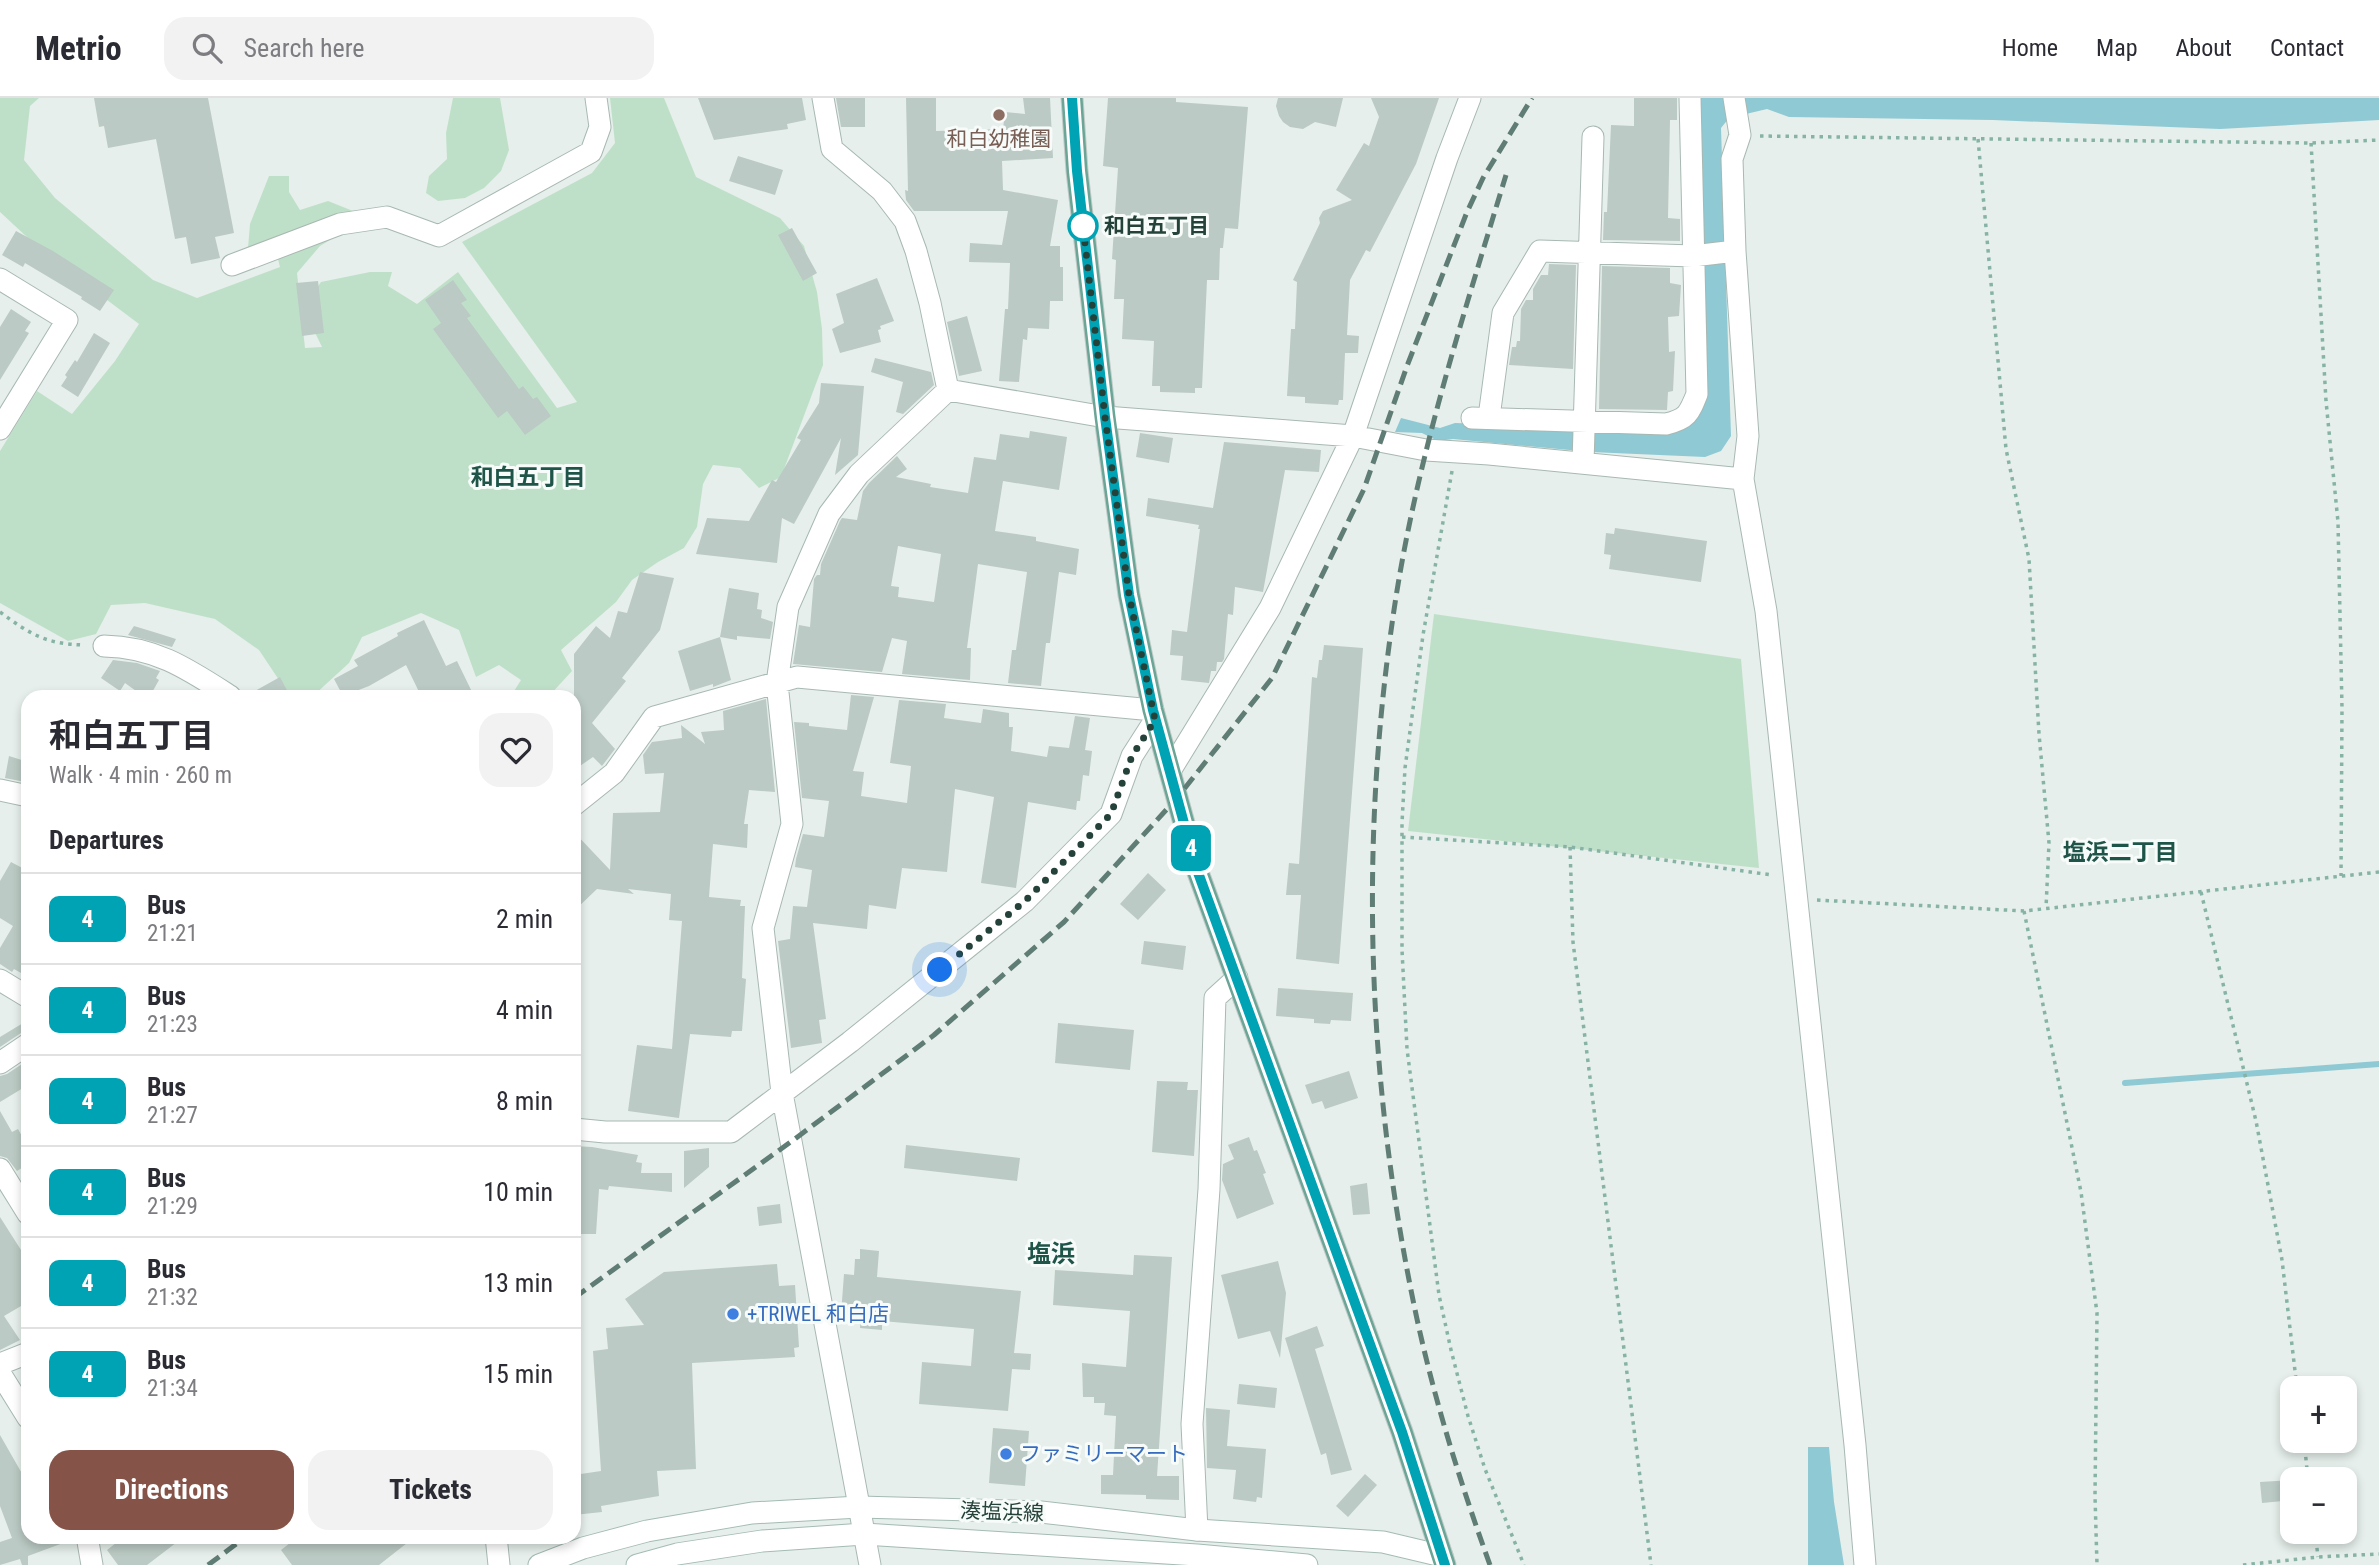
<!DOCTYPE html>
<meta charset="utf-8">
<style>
body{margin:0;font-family:"Roboto Condensed","Noto Sans JP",sans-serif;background:#f2f2f3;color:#2b2b33;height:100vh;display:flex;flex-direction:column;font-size:26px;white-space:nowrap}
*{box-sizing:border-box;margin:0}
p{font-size:23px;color:#7c7c81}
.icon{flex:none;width:38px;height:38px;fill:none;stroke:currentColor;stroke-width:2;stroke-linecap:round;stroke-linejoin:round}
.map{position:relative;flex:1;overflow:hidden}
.side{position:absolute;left:21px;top:592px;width:560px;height:854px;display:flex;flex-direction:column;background:#fff;border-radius:21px;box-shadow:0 4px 10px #0003}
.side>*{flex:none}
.badge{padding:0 14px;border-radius:10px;font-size:24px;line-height:46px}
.controls{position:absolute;left:2280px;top:1278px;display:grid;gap:14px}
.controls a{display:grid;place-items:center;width:77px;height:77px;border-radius:14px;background:#fff;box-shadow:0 4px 10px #0003;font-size:35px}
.you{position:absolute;width:35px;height:35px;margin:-18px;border:5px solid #fff;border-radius:50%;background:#1a73e8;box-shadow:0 0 0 10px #1a73e833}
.map>.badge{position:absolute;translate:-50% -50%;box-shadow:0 0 0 4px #fff}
h2{padding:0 28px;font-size:26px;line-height:63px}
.round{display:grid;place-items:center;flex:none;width:74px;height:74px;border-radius:21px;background:#f2f2f3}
.head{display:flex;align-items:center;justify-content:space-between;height:119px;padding:0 28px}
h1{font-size:33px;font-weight:700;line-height:52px}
.cta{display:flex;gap:14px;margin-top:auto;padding:14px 28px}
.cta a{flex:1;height:80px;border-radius:21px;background:#855347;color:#fff;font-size:28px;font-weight:700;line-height:80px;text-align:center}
.cta a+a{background:#f2f2f3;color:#2b2b33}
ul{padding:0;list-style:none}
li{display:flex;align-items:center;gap:21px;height:91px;padding:0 28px;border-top:2px solid #e1e1e2}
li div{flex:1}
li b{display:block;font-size:26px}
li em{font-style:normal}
li .badge{min-width:77px;font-weight:700;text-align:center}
header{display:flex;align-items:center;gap:42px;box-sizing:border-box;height:98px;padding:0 35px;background:#fff;border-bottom:2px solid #e1e1e2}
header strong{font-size:33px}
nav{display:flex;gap:38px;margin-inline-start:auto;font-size:24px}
.search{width:490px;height:63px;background:#f2f2f3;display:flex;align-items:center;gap:18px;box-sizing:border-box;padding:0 24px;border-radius:21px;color:#7c7c81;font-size:26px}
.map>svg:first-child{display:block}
</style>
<header>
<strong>Metrio</strong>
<div class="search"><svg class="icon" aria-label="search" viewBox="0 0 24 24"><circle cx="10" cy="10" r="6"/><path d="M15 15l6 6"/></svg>Search here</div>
<nav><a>Home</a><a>Map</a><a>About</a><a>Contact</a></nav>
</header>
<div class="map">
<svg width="2379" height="1467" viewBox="0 0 2379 1467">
<rect width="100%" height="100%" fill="#e6efeb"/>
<path fill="#bfe0c8" d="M0 0H39L30 8 24 62 55 100 153 182 197 200 280 169 277 157 248 150 250 126 269 78H289V94L300 112 328 103 368 119 320 148 297 175 305 250 322 249 303 210 321 184 370 174H392L388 188 417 206 458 174 557 310 577 304 462 144 592 75 615 45 610 0H664L696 79 780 120 804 148 817 194 822 231 823 267 781 379 759 390 740 370 713 367 703 386 697 429 684 450 658 464 632 482 616 504 561 552 572 573 549 598H511L521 582 499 567 476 579 459 532 421 515 362 539 349 565 313 598H285L279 582 259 552 215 521 145 505 111 507 96 536 68 543 0 505V353L37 293 72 316 115 263 139 226 42 153 0 114Z
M453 0H500L509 52 501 73 484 90 465 100 438 103 426 95 429 78 447 61 446 35Z
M1434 516 1741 561 1759 770 1408 733Z"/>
<path fill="#8ec9d4" d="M1699 0H2379V22L2220 31 1993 22 1789 19 1767 11 1729 20 1721 30 1731 338 1721 353 1705 359 1591 354 1453 341 1438 343 1422 335 1395 334 1401 320 1440 330 1455 325 1577 329 1696 315Z
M1808 1349H1829L1834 1404 1844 1467H1808Z"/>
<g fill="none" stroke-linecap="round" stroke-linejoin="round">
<path stroke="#8ec9d4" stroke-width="6" d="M2125 985 2379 966"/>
</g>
<path fill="#bbcac4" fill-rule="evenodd" d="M94 0H208L234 135 215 139 220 160 191 166 186 139 175 141 156 41 108 50 104 28 99 29Z
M698 0H802L806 22 787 26 788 31 714 42Z
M836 0H865V29H841Z
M906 0H936V33L1003 31 1005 14 1025 16 1023 0H1050L1053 60 1002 63 1003 92 1058 102 1050 148H1060V169H1063V203H1050L1049 231 1028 230 1027 242 1023 241 1019 284 999 283 1005 211H1008L1010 165 969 164 970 145 1002 147 1008 113H914L906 102 905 92 908 93Z
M1108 0H1176V4L1248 9 1238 131 1225 130 1223 150H1220L1219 182H1207L1202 290H1195V295L1160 294V288H1152L1154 243 1122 241 1124 201H1114L1116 162 1112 161 1118 70 1103 68Z
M1278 0H1343L1336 29 1315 24 1303 31 1290 29 1283 24 1279 18 1276 8Z
M1371 0H1439L1416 66 1370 154 1366 152 1350 182 1347 237 1359 238 1358 255H1345L1343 302H1339L1338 307 1305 305V299L1287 298 1291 231H1295L1297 184 1293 182 1320 125 1319 120 1323 113 1352 102 1336 92 1364 45 1369 48 1379 19Z
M1634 0H1677V22H1670L1668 120 1680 121V143L1603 142 1604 114H1607L1611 27 1634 28Z
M738 58 783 72 775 97 729 83Z
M792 130 817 175 803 183 778 137Z
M16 133 53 153 114 192 100 213 81 201 82 199 25 165 23 169 2 157Z
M1549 166 1576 167 1573 271 1509 267 1512 249H1516L1517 243H1520L1521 211 1526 202H1533V191L1541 177H1548Z
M1602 168 1670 170V185L1681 187 1679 218 1668 219 1669 254 1675 253 1673 293 1668 294 1667 312 1599 311Z
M877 180 894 223 880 228 881 231 878 232 881 244 840 255 832 231 844 225 836 196Z
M453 182 467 202 461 205 471 218 467 220 519 291 523 288 533 301 537 299 551 318 525 337 507 313 498 320 433 231 441 225 425 202Z
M318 183 324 235 302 238 296 185Z
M11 211 31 224 25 233 29 235 0 282V229Z
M967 218 982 273 959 278 947 224Z
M94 235 110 245 78 299 61 288 67 279 65 277 75 262 77 264Z
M875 260 931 274 934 287 903 316 896 314 903 284 871 274Z
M821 285 864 288 858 357 835 377 841 340 794 426 782 420 777 465 696 456 707 420 749 423 772 382 776 384 801 342 797 340 819 305Z
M1030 333 1067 339 1059 392 1003 383 995 433 1036 439V443L1079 451 1076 477 1059 474 1050 545H1046L1041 588 1008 585 1012 552H1016L1027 474 978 466 967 550H971L970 582 902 576 907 543 892 540 882 574 793 566 799 527 810 529 814 481 817 477H820L821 466 840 423 842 420 857 422 863 393 869 385 897 358 907 371 896 379 931 386 930 389 968 395 974 359 996 362 1000 336 1029 340ZM898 448 941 456 934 504 898 499 899 489 891 488Z
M1140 335 1173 340 1169 365 1136 359Z
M1224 344 1321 352 1319 374 1285 372 1263 494 1235 489 1233 517 1228 516 1224 561 1222 564H1217L1216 573H1211L1209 585 1181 582 1183 558 1170 557 1172 532 1187 534 1200 431H1198L1199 427 1146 418 1148 400 1213 410Z
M1615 430 1707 443 1701 484 1609 471 1611 457 1604 456 1606 435 1614 436Z
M640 474 674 480 660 532 622 580 626 583 592 625 615 651 602 668 593 659 574 672V556L596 528 610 540 618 513 627 515Z
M729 490 759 495 757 511 762 512 761 520 773 524 770 541 737 538V542L720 539Z
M424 522 446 568 457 563 474 598H421L406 567 369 588 343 598 334 581 358 568 354 562 398 538 397 535Z
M134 528 157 535 176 541 172 549 128 537Z
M720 539 731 582 713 589V586L690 593 678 553Z
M1324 547 1363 550 1339 866 1296 861 1301 797H1286L1289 765 1299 766 1312 579 1317 580 1319 562H1322Z
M113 562 137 565 160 573 156 580 159 582 150 598 145 594 143 598 125 585 120 593 101 580Z
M280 579 290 598H246Z
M851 597 874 599 853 673 864 674 861 698 907 705 911 668 890 665 899 602 946 606 944 620 981 625 983 611 1009 615V629H1013L1011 653 1047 659 1049 648 1069 650 1075 618 1090 620 1085 652 1092 653 1089 678 1083 677 1080 703H1077L1076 712 1028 704 1016 790 981 785 994 699 955 691 947 774 902 770 896 811 869 807 867 831 813 825 826 921 819 922 822 945 791 950 778 843 790 841 793 808 807 809 812 772 795 769 796 761 803 736 824 739 829 703 802 700 794 624 809 625V628L847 632Z
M766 601 775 694 749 692 744 726H748L747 750 713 746 709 799 741 802 740 808H745L742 880 746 881 742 933H732L731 939 690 936 679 1020 628 1013 637 947 672 951 682 823 669 822 671 796 628 791 634 796 597 791 574 813V734L610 772 613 715 660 714 664 675 645 676 643 657 652 644 682 640 681 627 705 646 701 634 724 632 723 613Z
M9 658 28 664 25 684 5 680Z
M11 764 28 773V879L14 871 12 874 0 866V850L13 828 0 820V783Z
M1148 775 1166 792 1138 822 1120 806Z
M1144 843 1186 848 1183 872 1141 866Z
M1278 890 1353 895 1351 923 1331 922 1330 926 1314 925V921L1276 918Z
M28 922V933L21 935 0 949V939Z
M1058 925 1134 932 1130 972 1055 965Z
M28 962V987L0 1004V978L7 976Z
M1349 973 1358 1000 1325 1011 1322 1003 1312 1006 1305 987Z
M1157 983 1188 984 1187 992H1198L1194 1058 1152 1054Z
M0 1013 12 1034 18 1031 28 1049V1066L17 1073 7 1060 0 1058Z
M1249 1039 1254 1053 1257 1052 1266 1075 1263 1076 1274 1106 1237 1121 1222 1082 1223 1066 1234 1061 1228 1047Z
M906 1047 1020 1060 1017 1083 904 1070Z
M574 1048 592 1049 638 1057 636 1064 642 1065 641 1075H672V1094L609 1088 608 1092 599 1091 596 1136H574Z
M709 1050V1069L684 1090V1053Z
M1367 1085 1370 1116 1353 1117 1350 1088Z
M780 1106 782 1125 759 1128 757 1109Z
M0 1119 28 1163V1204L4 1218 20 1242 0 1252Z
M860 1151 879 1153 877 1179 1021 1193 1014 1255 1031 1256 1030 1272 1012 1271 1008 1313 919 1306 922 1264 971 1268 974 1231 882 1223V1232L860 1230 861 1218 841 1216 844 1176 854 1177 855 1161H860Z
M1134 1157 1172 1159 1157 1378H1179V1402L1146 1401V1397L1101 1396V1377H1113L1116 1318 1104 1317 1105 1305H1094V1299H1083L1082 1265 1126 1269 1130 1213 1053 1207 1055 1172 1133 1177Z
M1278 1163 1286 1195 1280 1260 1270 1233 1238 1241 1221 1177Z
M777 1166 779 1188 795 1187 799 1249 794 1250 795 1259 692 1265 696 1371 657 1373 659 1398 601 1408 602 1414 574 1417V1377L601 1373 593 1253 608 1251 606 1230 644 1227 625 1201 664 1174Z
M1317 1228 1324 1248 1315 1251 1352 1372 1331 1377 1326 1355 1321 1357 1285 1240Z
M1239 1286 1277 1290 1275 1310 1237 1306Z
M1206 1310 1230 1312 1227 1348 1266 1351 1262 1400 1257 1399 1256 1404 1233 1401 1236 1372 1207 1370Z
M993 1330 1029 1333 1025 1388 989 1385Z
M0 1337 28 1386V1438H74V1441L28 1458V1467H22L20 1461 0 1467V1444L12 1440 0 1408Z
M1365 1376 1377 1387 1348 1419 1336 1408Z
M2292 1382V1402L2262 1405 2260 1384Z
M125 1438H185L147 1467H118L107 1452Z
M299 1438H416L379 1467H292L281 1452Z"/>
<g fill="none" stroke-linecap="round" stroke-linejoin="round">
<defs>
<path id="minor" d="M823 0 832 51 882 93 905 123 916 153 930 205 948 292
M1734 0 1740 37 1732 61 1735 153 1748 338 1743 381 1766 513 1855 1347 1865 1467
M232 167 340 126 387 119 439 138 591 54 600 29 596 0
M0 181 67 222 0 331
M948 292 1105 319 1353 338 1426 352 1489 356 1743 381
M1489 319 1503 215 1540 153 1693 158 1735 153
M1472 320 1666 326C1687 321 1689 316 1697 296L1690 0
M1583 365 1593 39
M104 548C156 549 188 571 230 598
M1170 673 1270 510 1353 338 1447 60 1470 0
M0 692 28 698
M574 707 614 675 654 619 797 579 1153 612
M0 882 28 899
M0 965 28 946
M574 1031 605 1034H731L850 944 1025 803 1111 716 1132 658 1155 622
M0 1071 28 1116
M0 1266 28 1255
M0 1275 28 1320
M1197 1432 1192 1326 1209 1091 1215 900 1237 880
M87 1438 92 1467
M496 1438 499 1467
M870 1467 782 995 763 830 792 726 777 585 788 509 829 416 859 376 948 292"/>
<path id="secondary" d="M539 1467 583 1450 647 1433 752 1415 859 1409 1041 1414 1197 1432 1383 1444 1442 1458
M637 1467 677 1456 762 1443 864 1436 1197 1457 1307 1467"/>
<path id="primary" d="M1072 0 1077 73 1105 319 1129 497 1153 612 1196 769 1402 1334 1445 1467"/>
</defs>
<use href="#minor" stroke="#a8b8b2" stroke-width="23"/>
<use href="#secondary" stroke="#a4bbb3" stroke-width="23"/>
<use href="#primary" stroke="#c2cac8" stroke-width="23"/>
<path stroke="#86b3a5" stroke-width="3.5" stroke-dasharray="3.5 5" stroke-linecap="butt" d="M1760 38 2311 45 2379 42
M1978 41 2006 351 2029 461 2039 636 2049 745 2046 810
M2311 45 2326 303 2338 424 2342 610 2341 778
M1452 373 1423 537 1405 670 1402 725V852L1407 951 1439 1197 1451 1252 1468 1318 1485 1371 1524 1467
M0 514C30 536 45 546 84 547
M1402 739 1570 749 1772 777
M1570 749 1573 844 1651 1467
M2201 794 2256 1023 2282 1162 2297 1290
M1817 802 2024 813 2379 774
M2024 813 2081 1094 2097 1215 2095 1398 2097 1467
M2304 1342 2308 1381
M2315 1433 2318 1459
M2243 1467 2318 1459 2379 1456"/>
<use href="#minor" stroke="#fff" stroke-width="21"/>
<use href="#secondary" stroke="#fff" stroke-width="21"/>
<use href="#primary" stroke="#6aa596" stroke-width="21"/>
<path stroke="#5f7d75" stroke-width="5" stroke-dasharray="14 7" stroke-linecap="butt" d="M574 1200 792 1043 934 937 1064 824 1177 700 1272 580 1364 391 1407 268 1467 114 1483 80 1532 0
M208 1467 247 1438
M1490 1467C1461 1387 1435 1304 1417 1221 1368 993 1359 757 1392 526 1413 373 1461 225 1506 77"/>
</g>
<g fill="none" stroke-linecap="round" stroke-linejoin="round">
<defs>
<path id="line" d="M1072 0 1077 73 1105 319 1129 497 1153 612 1196 769 1402 1334 1445 1467"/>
</defs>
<use href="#line" stroke="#fff" stroke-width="16"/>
<use href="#line" stroke="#00a3b4" stroke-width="10"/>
<path stroke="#24423a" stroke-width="7" stroke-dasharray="0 12.6" d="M940 872 1025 803 1111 716 1132 658 1155 622 1129 497 1105 319 1083 128"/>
</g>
<circle fill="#8d6e63" stroke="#f7fbf9" stroke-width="2.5" cx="999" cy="17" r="7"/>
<circle fill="#fff" stroke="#00a3b4" stroke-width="3.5" cx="1083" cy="128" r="14"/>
<g fill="#3f7fe0" stroke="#f7fbf9" stroke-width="2.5">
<circle cx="733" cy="1216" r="7"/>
<circle cx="1006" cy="1356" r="7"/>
</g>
<g text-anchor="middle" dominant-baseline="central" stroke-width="6" stroke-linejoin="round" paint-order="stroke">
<g font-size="21" fill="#785e54" stroke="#f7fbf9">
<text x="999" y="41">和白幼稚園</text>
</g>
<g font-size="21" font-weight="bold" fill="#24423a" stroke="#f7fbf9" text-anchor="start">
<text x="1104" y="128">和白五丁目</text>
</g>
<g font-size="21" fill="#366cbe" stroke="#f7fbf9" text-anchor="start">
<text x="747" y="1216">+TRIWEL 和白店</text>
<text x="1020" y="1356">ファミリーマート</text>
</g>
<g font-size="21" fill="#24423a" stroke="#f7fbf9">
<text transform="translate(1002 1414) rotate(2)">湊塩浜線</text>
</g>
<g font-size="23" font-weight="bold" fill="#1f5548" stroke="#f7fbf9">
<text x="528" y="379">和白五丁目</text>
<text x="2120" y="754">塩浜二丁目</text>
</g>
<g font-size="24" font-weight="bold" fill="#1f5548" stroke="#f7fbf9">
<text x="1051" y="1156">塩浜</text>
</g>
</g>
</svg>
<div class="controls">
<a>+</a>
<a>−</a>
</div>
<div class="you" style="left:940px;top:872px"></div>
<b class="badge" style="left:1191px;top:750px;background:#00a3b4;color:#fff">4</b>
<section class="side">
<div class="head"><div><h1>和白五丁目</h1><p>Walk · 4 min · 260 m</p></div><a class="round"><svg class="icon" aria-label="heart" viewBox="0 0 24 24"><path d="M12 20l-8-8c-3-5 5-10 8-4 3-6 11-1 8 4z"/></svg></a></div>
<h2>Departures</h2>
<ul>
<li><span class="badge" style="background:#00a3b4;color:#fff">4</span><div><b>Bus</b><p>21:21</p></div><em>2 min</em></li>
<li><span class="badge" style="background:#00a3b4;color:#fff">4</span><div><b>Bus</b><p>21:23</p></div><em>4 min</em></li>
<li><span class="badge" style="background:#00a3b4;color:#fff">4</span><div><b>Bus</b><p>21:27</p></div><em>8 min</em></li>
<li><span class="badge" style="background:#00a3b4;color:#fff">4</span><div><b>Bus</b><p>21:29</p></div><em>10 min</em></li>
<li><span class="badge" style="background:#00a3b4;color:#fff">4</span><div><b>Bus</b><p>21:32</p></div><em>13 min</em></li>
<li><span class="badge" style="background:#00a3b4;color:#fff">4</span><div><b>Bus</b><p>21:34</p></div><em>15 min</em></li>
</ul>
<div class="cta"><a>Directions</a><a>Tickets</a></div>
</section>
</div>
